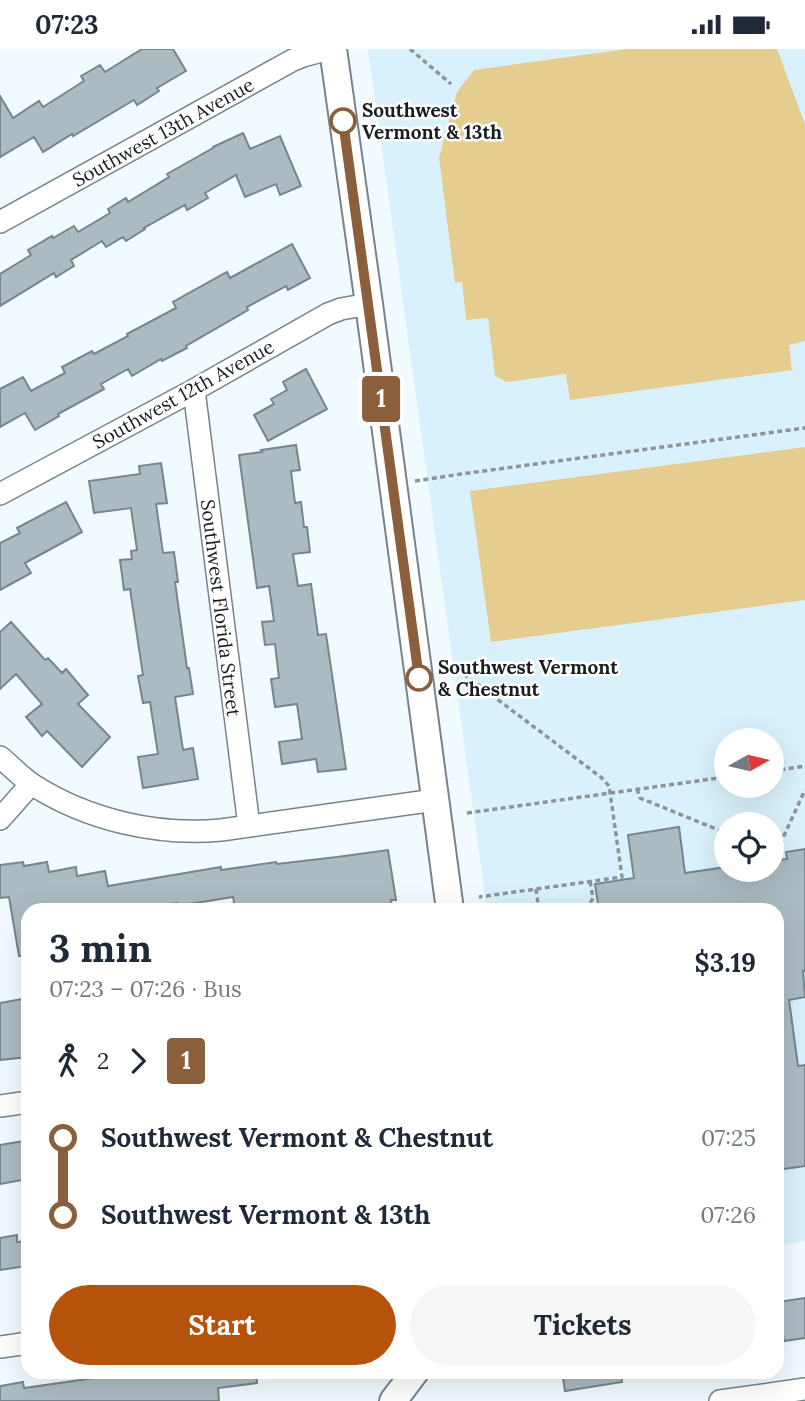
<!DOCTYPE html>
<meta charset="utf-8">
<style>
body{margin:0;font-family:Lora,serif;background:#f6f6f7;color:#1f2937;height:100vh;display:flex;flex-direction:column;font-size:26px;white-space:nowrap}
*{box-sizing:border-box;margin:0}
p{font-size:23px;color:#747a83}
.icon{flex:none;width:38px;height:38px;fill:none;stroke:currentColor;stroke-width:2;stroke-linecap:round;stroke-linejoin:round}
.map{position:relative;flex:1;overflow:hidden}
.details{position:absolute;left:21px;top:854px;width:763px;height:476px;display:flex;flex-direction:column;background:#fff;border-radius:21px;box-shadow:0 7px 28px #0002}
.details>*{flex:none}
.badge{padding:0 14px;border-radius:5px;font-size:24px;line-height:46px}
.needle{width:46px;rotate:82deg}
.buttons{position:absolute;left:714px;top:679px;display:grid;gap:14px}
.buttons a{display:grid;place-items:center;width:70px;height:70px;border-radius:50%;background:#fff;box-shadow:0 7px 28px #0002;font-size:35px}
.map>.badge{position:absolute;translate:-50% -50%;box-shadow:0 0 0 4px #fff}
.legs{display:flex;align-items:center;gap:10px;height:77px;padding:0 28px;font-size:23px}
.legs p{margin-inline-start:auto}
.head{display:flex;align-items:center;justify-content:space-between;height:119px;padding:0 28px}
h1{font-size:38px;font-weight:800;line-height:52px}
.primary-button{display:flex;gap:14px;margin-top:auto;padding:14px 28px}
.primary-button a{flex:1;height:80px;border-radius:42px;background:#b45309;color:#fff;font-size:28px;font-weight:800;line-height:80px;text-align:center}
.primary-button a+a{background:#f6f6f7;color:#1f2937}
ul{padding:0 28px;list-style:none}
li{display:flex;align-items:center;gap:24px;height:77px;font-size:26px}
li i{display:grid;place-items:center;width:10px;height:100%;margin:0 9px;background:currentColor}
li i::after{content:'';width:18px;height:18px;margin:-9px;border:5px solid;border-radius:50%;background:#fff}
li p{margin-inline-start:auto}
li:first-child i{background:linear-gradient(#0000 50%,currentColor 0)}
li:last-child i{background:linear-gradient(currentColor 50%,#0000 0)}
.status{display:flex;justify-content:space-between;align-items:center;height:49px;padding:0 35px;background:#fff;direction:ltr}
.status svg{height:19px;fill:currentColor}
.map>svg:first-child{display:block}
</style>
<div class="status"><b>07:23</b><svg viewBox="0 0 49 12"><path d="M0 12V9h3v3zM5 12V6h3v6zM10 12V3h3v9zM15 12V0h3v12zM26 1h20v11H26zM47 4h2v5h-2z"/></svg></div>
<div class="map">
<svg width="805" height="1352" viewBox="0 0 805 1352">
<rect width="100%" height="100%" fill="#f1faff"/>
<path fill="#d9f1fc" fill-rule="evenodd" d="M368 0H805V1192L777 1196V861H487ZM726 691H772V737H726ZM726 775H772V821H726Z"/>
<path fill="#e5cd8f" d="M627 0H777L805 75V292L789 296 792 321 570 351 566 325 506 333 495 327 488 269 466 271 462 233 455 234 439 109 457 43 474 21Z
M805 398V551L491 593 470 442Z"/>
<path fill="#acbbc2" stroke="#77858c" stroke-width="2" d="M142 0H173L186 22 157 39 159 42 137 56 134 51 73 87 72 85 43 103 34 88 0 108V47L13 69 39 52 43 58 84 32 81 27 100 16 105 23Z
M243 84 250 100 280 87 301 137 280 146 276 135 245 148 236 126 205 144 208 149 187 161 185 156 144 179 145 180 126 192 123 188 106 198 102 192 71 211 74 217 56 228 54 224 0 257V225L31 206 28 201 52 187 53 189 74 177 78 183 110 164 108 160 126 149 128 153 169 128 167 125 213 99V98Z
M292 195 310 229 288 241 286 237 247 258 248 261 186 297 187 299 162 312 161 310 132 327 128 320 101 335 104 340 58 365 59 367 35 381 25 364 0 378V340L23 328 31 342 65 324 62 318 92 302 94 305 128 287 127 285 176 259 173 253 227 223 230 229Z
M306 320 327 360 268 392 254 366 274 355 271 350 287 341 283 333Z
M296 396 300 421 291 422 295 454 301 453 304 478H307L310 503 293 505 298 537 311 535 318 586 326 585 346 720 318 723 316 710 282 715 279 693 302 690 297 655 275 658 271 630 279 629 275 595 265 596 262 573 274 572 269 537 257 539 239 406 262 403 261 401Z
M161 414 167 454 156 455 163 504 174 503 178 533H175L187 619H189L193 645 175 648 183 701 193 699 198 730 143 739 138 708 158 705 150 653 143 654 138 627 143 626 130 540 124 541 120 511 132 510 131 502 137 501 131 459 94 464 89 432 140 425 139 417Z
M66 453 82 483 25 514 31 524 0 541V494L20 484 17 479Z
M11 573 45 611 48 609 62 624 66 620 88 646 78 655 110 688 82 718 47 682 42 687 26 668 42 655 16 625 0 640V583Z
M679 778 685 824 726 818V821H772V812L787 810 786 803 805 800V922H803L805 948 789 951 798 1017 805 1016V1117L777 1121V861H599L595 835 634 829 628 786Z
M388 801 396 851H391L392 861H316V858L290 861H260L259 855 235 858 233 848 177 857V854L134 861H28V907H19L9 848 0 849V816L23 813 24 817 47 813 49 823 76 818 77 827 105 822 108 837 221 818V821L276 813 277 815 337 808Z
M28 949V1008L0 1011V954Z
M24 1092 28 1130 0 1135V1096Z
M17 1186V1193L28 1192V1217L0 1221V1189Z
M805 1249V1289L784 1292 778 1253Z
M136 1323H256L257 1334 218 1339 219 1352H0V1337L23 1333 24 1339Z
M562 1323H621L622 1333 565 1342Z"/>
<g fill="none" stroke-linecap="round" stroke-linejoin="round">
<defs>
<path id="minor" d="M0 173 293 11 303 7 329 0
M194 341 249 777
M0 445 194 341 328 265 341 260 369 255
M0 708C11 717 21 728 33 736 88 771 157 787 221 781L435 751
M0 770 31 735
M0 1057 28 1053
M0 1298 28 1294
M720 1352 805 1340"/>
<path id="tertiary" d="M333 0 369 255 450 861
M393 1352 415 1323"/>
</defs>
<use href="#minor" stroke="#76848a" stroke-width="24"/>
<use href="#tertiary" stroke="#76848a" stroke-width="30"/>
<path stroke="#8d9498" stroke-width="3.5" stroke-dasharray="5 3.5" stroke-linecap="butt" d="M410 0 451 35
M415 432 461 425 805 379
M440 619 450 618 461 623 602 729 609 737 610 743 622 828 479 848
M772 722 805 717
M637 740 640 749 726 784
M467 764 726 728
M778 811 776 804 805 741
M536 840 539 861
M586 861 593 849 590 832"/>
<use href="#minor" stroke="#fff" stroke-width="21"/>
<use href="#tertiary" stroke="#fff" stroke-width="26"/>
</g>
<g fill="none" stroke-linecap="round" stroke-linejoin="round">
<defs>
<path id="line-1" d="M343 72 419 629"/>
</defs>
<use href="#line-1" stroke="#fff" stroke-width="16"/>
<use href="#line-1" stroke="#8b5e3c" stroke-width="10"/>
</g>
<g fill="#fff" stroke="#8b5e3c" stroke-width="3.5">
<circle cx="343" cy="72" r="12"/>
<circle cx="419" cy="629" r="12"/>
</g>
<g text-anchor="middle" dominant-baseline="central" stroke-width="5" stroke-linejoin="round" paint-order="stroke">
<g font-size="19" font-weight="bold" fill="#181d20" stroke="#fff" text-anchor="start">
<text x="362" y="61">Southwest<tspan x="362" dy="22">Vermont &amp; 13th</tspan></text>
<text x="438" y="618">Southwest Vermont<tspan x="438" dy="22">&amp; Chestnut</tspan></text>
</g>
<g font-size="19" fill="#181d20" stroke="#fff">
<text transform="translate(163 83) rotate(-29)">Southwest 13th Avenue</text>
<text transform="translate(183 345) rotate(-29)">Southwest 12th Avenue</text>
<text transform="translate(221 559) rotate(83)">Southwest Florida Street</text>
</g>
</g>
</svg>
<div class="buttons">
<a><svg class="needle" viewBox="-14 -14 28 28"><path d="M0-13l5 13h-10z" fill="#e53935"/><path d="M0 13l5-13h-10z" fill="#747a83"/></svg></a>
<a><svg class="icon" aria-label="locate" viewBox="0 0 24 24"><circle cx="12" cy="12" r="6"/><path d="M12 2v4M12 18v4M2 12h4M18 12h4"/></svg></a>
</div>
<b class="badge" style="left:381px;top:350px;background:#8b5e3c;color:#fff">1</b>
<section class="details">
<div class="head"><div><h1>3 min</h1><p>07:23 – 07:26 · Bus</p></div><b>$3.19</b></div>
<div class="legs"><svg class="icon" aria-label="walk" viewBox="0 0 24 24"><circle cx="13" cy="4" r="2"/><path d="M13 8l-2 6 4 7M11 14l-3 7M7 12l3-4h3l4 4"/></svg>2<svg class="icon" aria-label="forward" viewBox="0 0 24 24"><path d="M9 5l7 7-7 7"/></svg><b class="badge" style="background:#8b5e3c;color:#fff">1</b></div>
<ul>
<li><i style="color:#8b5e3c"></i><b>Southwest Vermont &amp; Chestnut</b><p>07:25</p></li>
<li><i style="color:#8b5e3c"></i><b>Southwest Vermont &amp; 13th</b><p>07:26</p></li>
</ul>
<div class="primary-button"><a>Start</a><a>Tickets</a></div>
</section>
</div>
